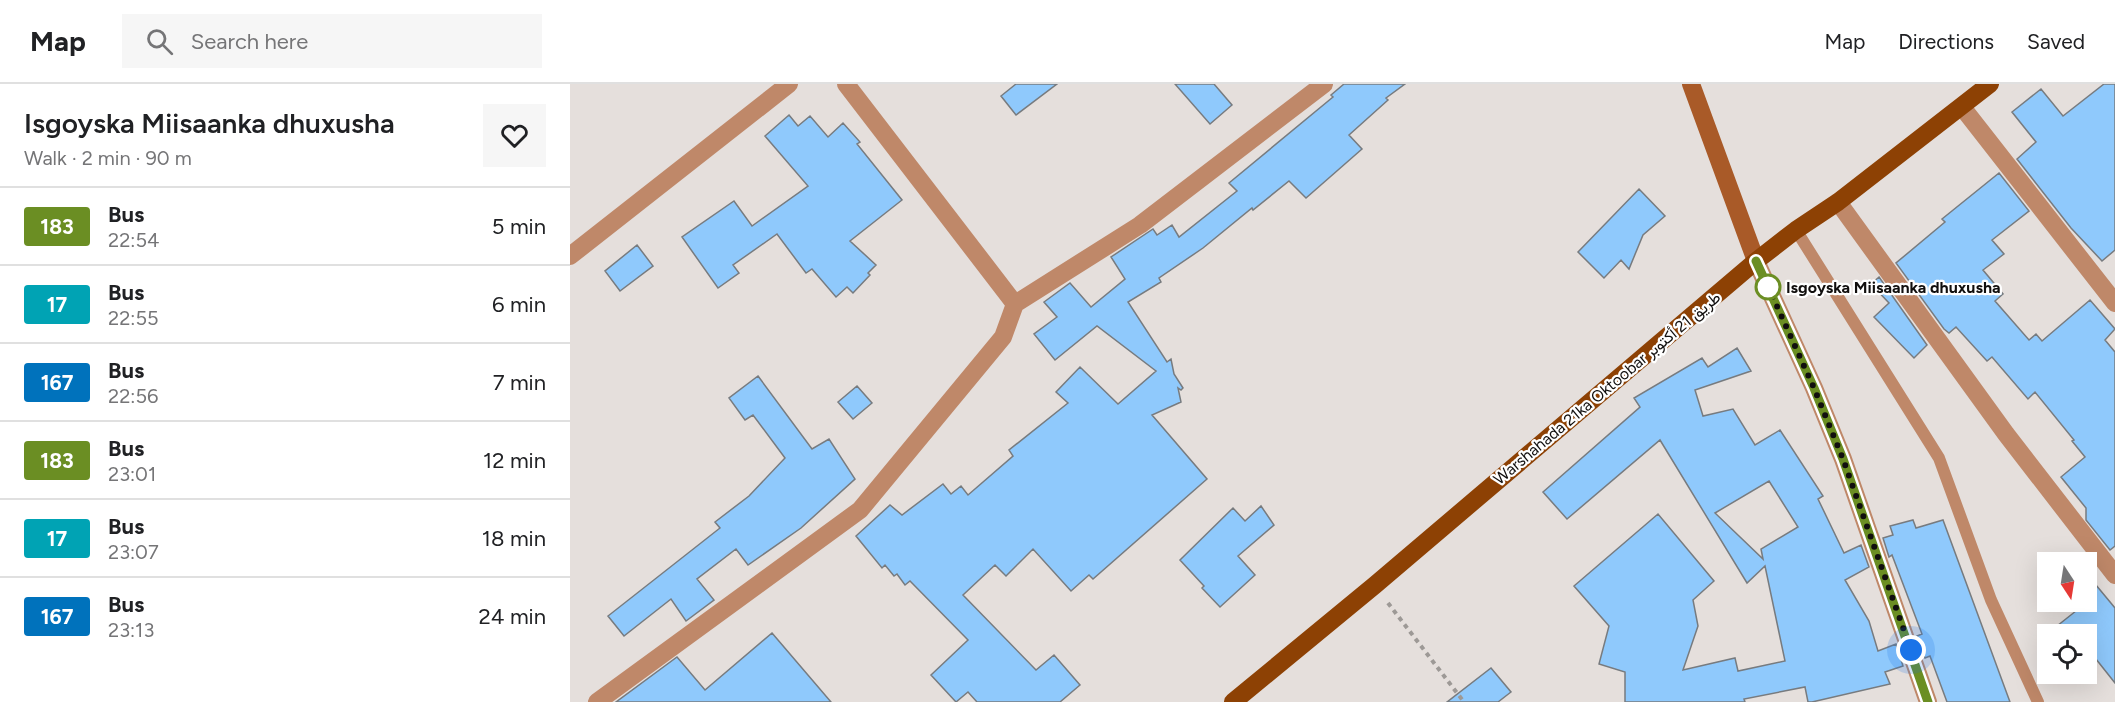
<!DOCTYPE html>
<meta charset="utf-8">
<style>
body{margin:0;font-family:Figtree,Vazirmatn,sans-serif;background:#f6f6f6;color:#202124;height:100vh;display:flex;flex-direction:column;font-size:22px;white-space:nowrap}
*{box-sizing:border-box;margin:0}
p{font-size:20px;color:#757577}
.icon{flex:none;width:33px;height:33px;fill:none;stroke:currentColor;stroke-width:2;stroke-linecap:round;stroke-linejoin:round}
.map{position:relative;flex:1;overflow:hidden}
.side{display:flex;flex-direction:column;background:#fff;width:570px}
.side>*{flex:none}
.badge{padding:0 12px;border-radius:4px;font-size:21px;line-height:39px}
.needle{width:39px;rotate:168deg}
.tools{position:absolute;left:1467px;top:468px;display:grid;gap:12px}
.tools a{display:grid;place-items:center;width:60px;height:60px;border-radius:0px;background:#fff;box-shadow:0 6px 24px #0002;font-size:30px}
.you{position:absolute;width:30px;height:30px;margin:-15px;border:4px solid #fff;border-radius:50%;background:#1a73e8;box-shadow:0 0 0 9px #1a73e833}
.map>.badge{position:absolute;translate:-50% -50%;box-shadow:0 0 0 3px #fff}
.round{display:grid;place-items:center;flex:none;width:63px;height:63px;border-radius:0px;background:#f6f6f6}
.headline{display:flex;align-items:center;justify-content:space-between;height:102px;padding:0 24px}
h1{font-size:28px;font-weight:600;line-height:45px}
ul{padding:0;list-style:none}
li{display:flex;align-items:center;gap:18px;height:78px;padding:0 24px;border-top:2px solid #e0e0e0}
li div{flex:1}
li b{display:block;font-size:22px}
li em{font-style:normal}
li .badge{min-width:66px;font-weight:700;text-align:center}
header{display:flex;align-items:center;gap:36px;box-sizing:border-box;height:84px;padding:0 30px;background:#fff;border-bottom:2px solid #e0e0e0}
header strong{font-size:28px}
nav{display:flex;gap:33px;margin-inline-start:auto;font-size:21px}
.search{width:420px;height:54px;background:#f6f6f6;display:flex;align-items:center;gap:15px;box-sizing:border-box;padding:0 21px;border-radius:0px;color:#757577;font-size:22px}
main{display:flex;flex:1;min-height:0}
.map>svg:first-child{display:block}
</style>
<header>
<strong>Map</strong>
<div class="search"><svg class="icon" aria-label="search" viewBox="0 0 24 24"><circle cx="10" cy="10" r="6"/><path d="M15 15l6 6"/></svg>Search here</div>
<nav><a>Map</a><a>Directions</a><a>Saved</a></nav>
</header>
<main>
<section class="side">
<div class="headline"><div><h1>Isgoyska Miisaanka dhuxusha</h1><p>Walk · 2 min · 90 m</p></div><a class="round"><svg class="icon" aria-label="heart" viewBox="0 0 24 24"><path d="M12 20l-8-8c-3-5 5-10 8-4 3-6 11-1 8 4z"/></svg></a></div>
<ul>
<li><span class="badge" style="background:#6b8e23;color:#fff">183</span><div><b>Bus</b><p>22:54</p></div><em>5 min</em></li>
<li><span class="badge" style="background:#00a3b4;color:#fff">17</span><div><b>Bus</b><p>22:55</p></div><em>6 min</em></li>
<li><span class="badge" style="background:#0072bc;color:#fff">167</span><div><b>Bus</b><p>22:56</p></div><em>7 min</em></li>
<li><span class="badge" style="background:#6b8e23;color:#fff">183</span><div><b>Bus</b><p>23:01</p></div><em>12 min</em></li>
<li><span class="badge" style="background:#00a3b4;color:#fff">17</span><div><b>Bus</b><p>23:07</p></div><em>18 min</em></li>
<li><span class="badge" style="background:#0072bc;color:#fff">167</span><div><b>Bus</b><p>23:13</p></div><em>24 min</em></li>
</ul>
</section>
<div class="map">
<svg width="1545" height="618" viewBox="0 0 1545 618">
<rect width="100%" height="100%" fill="#e5dfdc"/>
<path fill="#8fc9fc" stroke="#777b7f" stroke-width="1.5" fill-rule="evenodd" d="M446 0H487L446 31 431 12Z
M605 0H644L662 21 640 40Z
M774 0H835L816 14 818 16 779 51 792 65 736 114 719 97 683 126 682 124 633 164 589 194 591 198 558 218 597 278 601 275 604 290 613 304 611 306 608 304 611 318 582 331 637 395 523 495 519 491 501 507 463 465 436 492 425 481 393 511 466 586 484 571 510 601 490 618H407L398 608 386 618 361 591 398 556 340 497 335 501 327 490 324 492 315 481 312 484 286 452 320 421 332 431 373 400 381 410 391 402 398 411 443 372 439 366 498 319 486 308 510 283 548 320 586 287 527 242 485 276 464 250 487 233 474 218 500 199 521 223 555 195 541 173 583 145 587 151 602 141 609 153 667 107 659 99 763 13 761 11Z
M1534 0H1545V166L1532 177 1501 144 1447 75 1466 58 1442 28 1471 5 1493 32Z
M219 31 228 42 240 32 258 53 273 39 290 58 287 60 332 116 280 157 306 181 298 189 300 191 283 209 277 203 266 213 242 185 236 189 207 150 163 181 169 189 148 204 112 153 164 117 182 142 238 102 195 52Z
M1429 89 1459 127 1422 156 1434 170 1413 186 1433 210 1425 217 1459 256 1466 250 1472 257 1520 216 1545 245 1535 256 1545 268V462L1540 466 1516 436V424L1491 393 1515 373 1502 357 1504 356 1465 308 1458 315 1422 273 1417 277 1386 243 1379 249 1374 245 1326 179 1375 138 1372 135Z
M1069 105 1095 132 1073 151 1059 185 1051 176 1034 194 1008 168Z
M67 161 83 182 50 207 35 187Z
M1309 193 1357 261 1344 274 1304 233 1319 219 1301 200Z
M1167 264 1181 287 1125 306 1133 332 1163 325 1185 361 1210 346 1253 412 1248 415 1274 469 1291 461 1299 483 1275 496 1299 537 1308 567 1326 560 1333 582 1315 588 1320 600 1242 618H1238L1235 603 1174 615 1175 618H1055V588L1029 580 1039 542 1004 502 1088 430 1144 497 1123 516 1128 542 1113 586 1165 574 1168 587 1215 577 1195 482 1177 499 1090 356 997 435 973 408 1070 323 1064 314 1132 274 1138 283ZM1199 397 1228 443 1191 465 1193 475 1145 429Z
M188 292 242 365 259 355 285 395 231 444 178 481 166 465 127 495 144 516 116 537 101 515 54 552 38 532 150 444 145 438 179 412 215 374 183 331 175 336 159 314Z
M287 302 302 319 283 335 268 318Z
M691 422 704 441 668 472 685 491 650 523 632 504 634 502 610 476 663 424 675 437Z
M1343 436 1346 444 1373 436 1440 618H1377L1360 572 1355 574 1347 552 1352 550 1322 471 1319 473 1313 454 1323 451 1320 442Z
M1516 489 1545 524V599L1518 565 1516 566V550H1477L1516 519Z
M202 549 261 618H46L107 573 135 606Z
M921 584 941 608 928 618H877Z"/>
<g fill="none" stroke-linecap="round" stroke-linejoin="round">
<path stroke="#9d9996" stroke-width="4" stroke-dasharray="4.5 4.5" stroke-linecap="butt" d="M818 519 894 618"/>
<path stroke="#bf8869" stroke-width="12" d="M1226 146 1369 374 1421 516 1468 618"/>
<path stroke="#bf8869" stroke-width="18" d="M276 0 445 220
M1392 23 1545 219
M1268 118 1436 350 1545 491
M0 172 219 0
M1186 177 1244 304 1273 375 1358 618
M27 618 290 426 433 253 445 220 570 141 754 0"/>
<path stroke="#a95a28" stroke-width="18" d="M1121 0 1186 177"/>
<path stroke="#8d4104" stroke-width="18" d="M663 618 805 501 1186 177 1226 146 1268 118 1420 0"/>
</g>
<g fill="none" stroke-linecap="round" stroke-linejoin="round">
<defs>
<path id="line" d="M1186 177 1244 304 1273 375 1358 618"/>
</defs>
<use href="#line" stroke="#fff" stroke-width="14"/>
<use href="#line" stroke="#6b8e23" stroke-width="9"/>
<path stroke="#110f0e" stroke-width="6" stroke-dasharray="0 10.8" d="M1198 203 1196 198 1244 304 1273 375 1341 566"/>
</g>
<circle fill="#fff" stroke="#6b8e23" stroke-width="3" cx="1198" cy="203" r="12"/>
<g text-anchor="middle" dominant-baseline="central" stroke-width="4.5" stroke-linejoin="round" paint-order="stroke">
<g font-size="16" font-weight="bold" fill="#110f0e" stroke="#fff" text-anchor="start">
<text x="1216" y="203">Isgoyska Miisaanka dhuxusha</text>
</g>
<g font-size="16" fill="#110f0e" stroke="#fff">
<text transform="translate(1037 304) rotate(-40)">Warshahada 21ka Oktoobar طريق 21 أكتوبر</text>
</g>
</g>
</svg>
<div class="tools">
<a><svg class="needle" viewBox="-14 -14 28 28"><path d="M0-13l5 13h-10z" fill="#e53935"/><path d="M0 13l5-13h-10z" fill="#757577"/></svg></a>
<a><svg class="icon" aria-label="locate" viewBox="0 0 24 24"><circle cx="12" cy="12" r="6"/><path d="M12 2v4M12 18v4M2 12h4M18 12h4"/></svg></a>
</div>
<div class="you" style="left:1341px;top:566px"></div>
</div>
</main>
